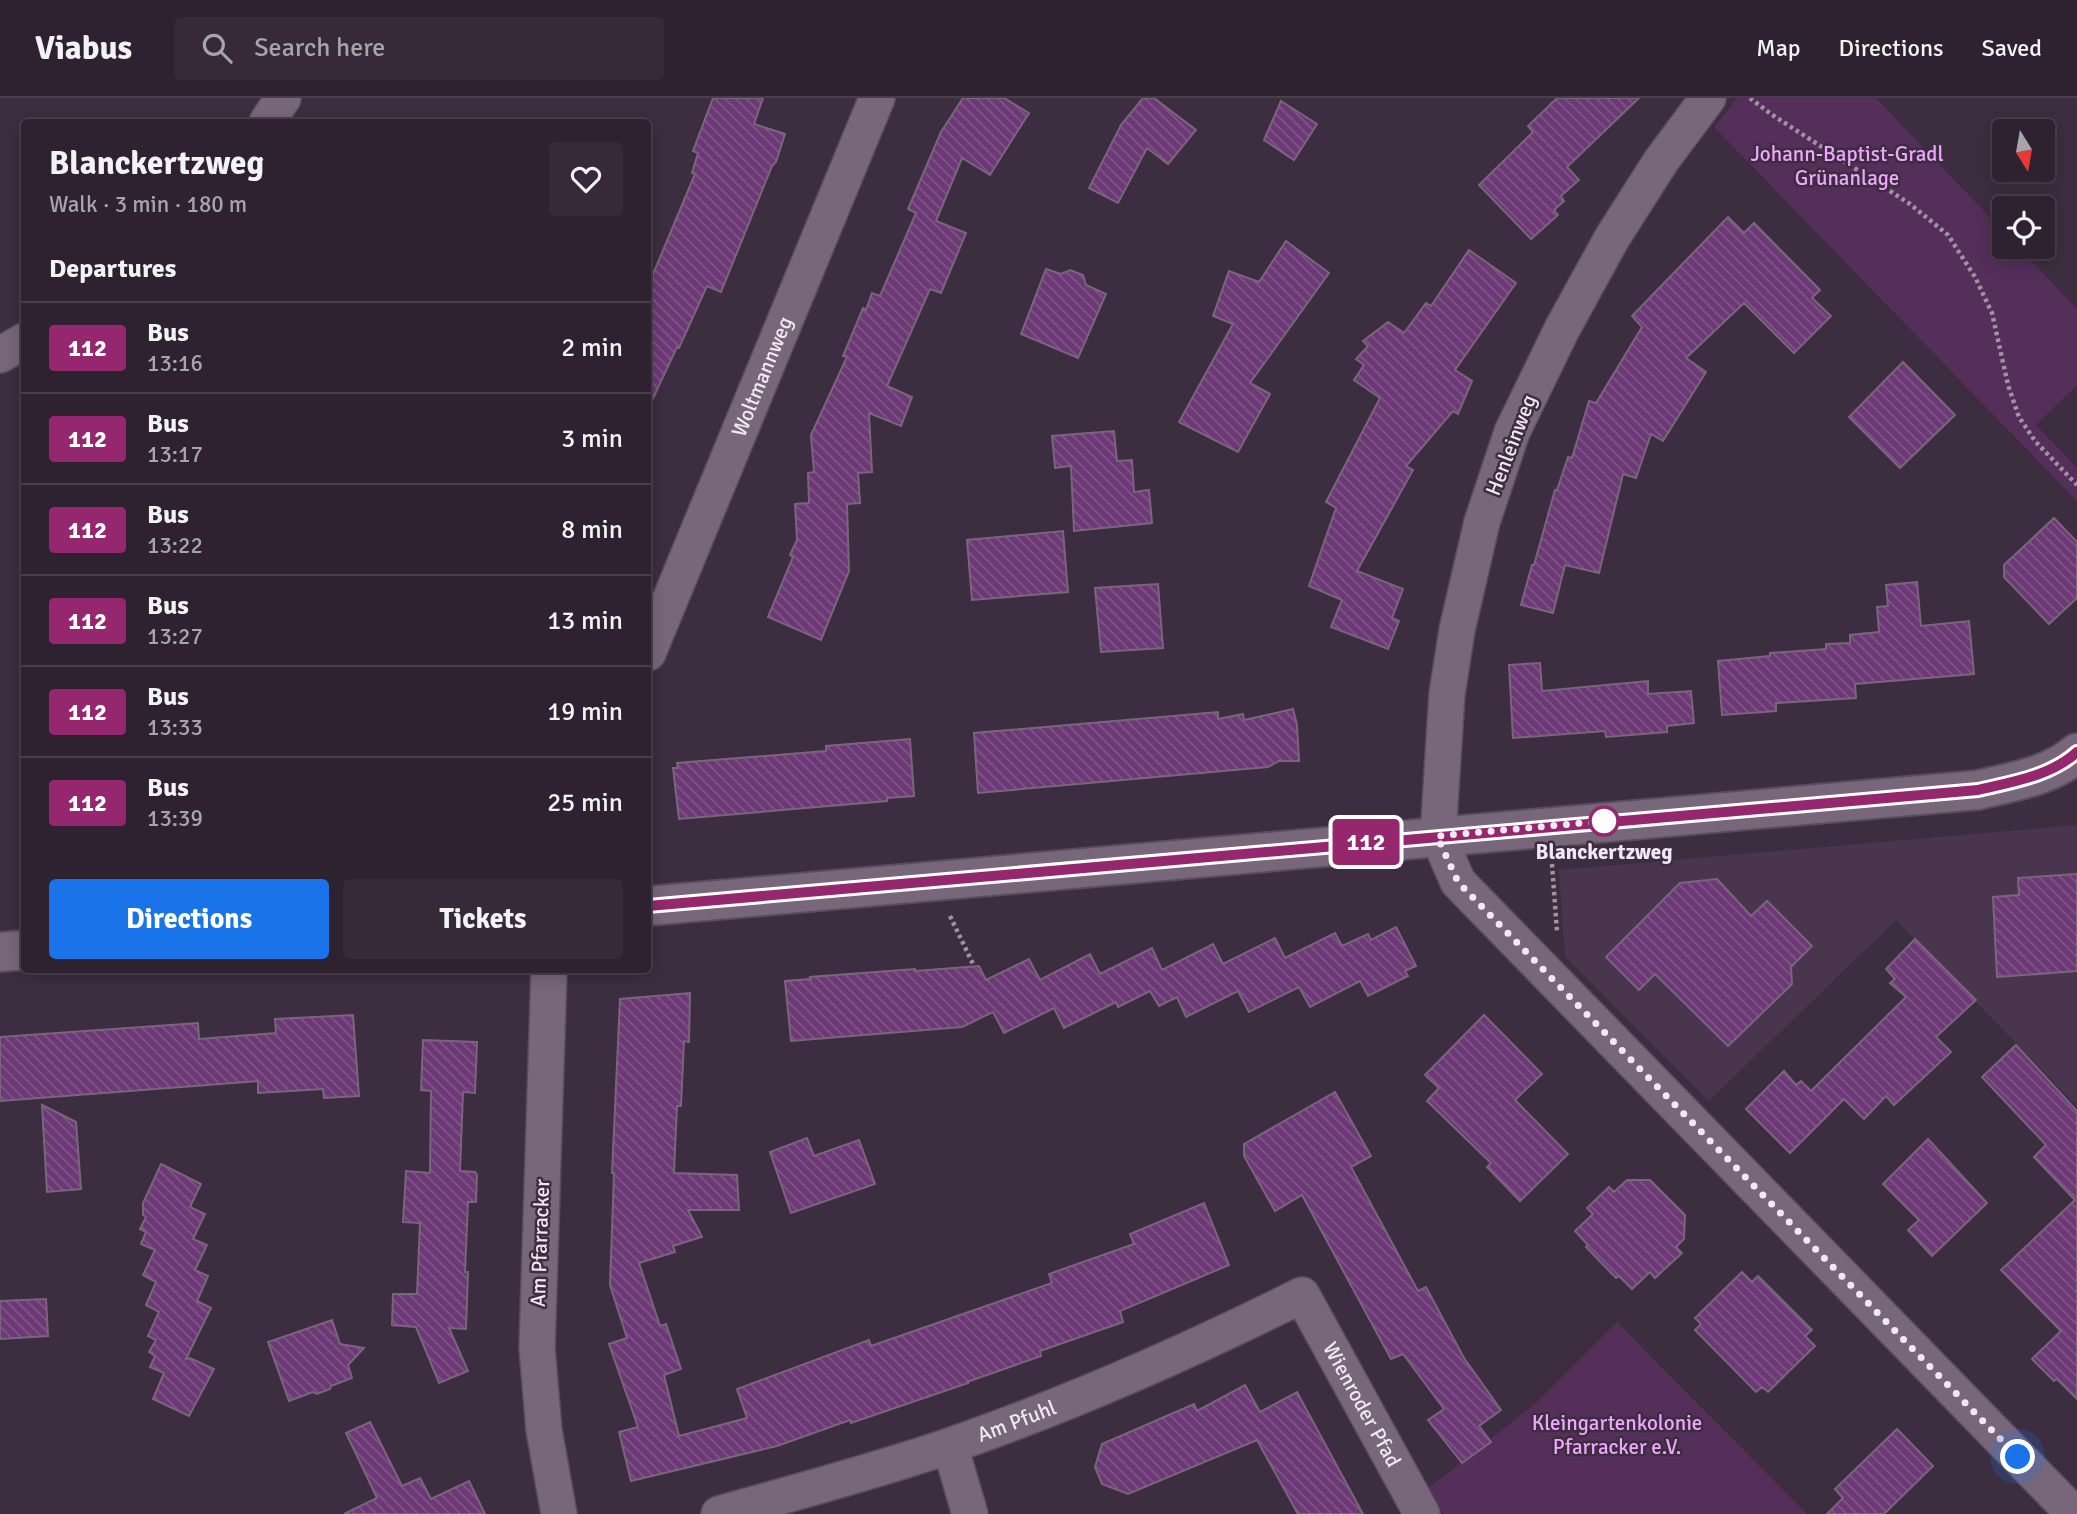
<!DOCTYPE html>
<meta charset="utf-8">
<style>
body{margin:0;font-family:Signika,sans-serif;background:#362a38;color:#f1f3f6;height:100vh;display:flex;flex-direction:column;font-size:26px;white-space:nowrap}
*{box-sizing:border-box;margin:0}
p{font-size:23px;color:#a7a4ab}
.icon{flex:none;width:38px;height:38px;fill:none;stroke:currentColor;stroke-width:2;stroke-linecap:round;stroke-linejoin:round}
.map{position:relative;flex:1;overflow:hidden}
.details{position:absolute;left:21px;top:21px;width:630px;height:854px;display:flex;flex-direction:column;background:#2e2230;border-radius:7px;box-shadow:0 4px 18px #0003,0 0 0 2px #493f4c}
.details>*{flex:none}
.badge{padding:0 14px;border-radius:5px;font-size:24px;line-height:46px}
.needle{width:46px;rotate:169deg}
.controls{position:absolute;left:1992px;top:21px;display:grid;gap:14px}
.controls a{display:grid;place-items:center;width:63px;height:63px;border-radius:7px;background:#2e2230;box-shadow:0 4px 18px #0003,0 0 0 2px #493f4c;font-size:35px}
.you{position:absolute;width:35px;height:35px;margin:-18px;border:5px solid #fff;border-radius:50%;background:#1a73e8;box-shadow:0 0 0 10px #1a73e833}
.map>.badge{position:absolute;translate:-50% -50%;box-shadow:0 0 0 4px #fff}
h2{padding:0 28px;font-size:26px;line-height:63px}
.round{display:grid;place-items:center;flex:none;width:74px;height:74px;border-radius:7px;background:#362a38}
.head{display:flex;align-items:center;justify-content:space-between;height:119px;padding:0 28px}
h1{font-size:33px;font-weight:700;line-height:52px}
.action{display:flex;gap:14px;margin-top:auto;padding:14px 28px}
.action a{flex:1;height:80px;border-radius:7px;background:#1a73e8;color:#fff;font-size:28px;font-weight:700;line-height:80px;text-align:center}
.action a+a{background:#362a38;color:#f1f3f6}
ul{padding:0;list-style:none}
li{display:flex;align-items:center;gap:21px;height:91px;padding:0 28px;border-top:2px solid #493f4c}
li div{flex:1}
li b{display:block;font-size:26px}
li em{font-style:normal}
li .badge{min-width:77px;font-weight:700;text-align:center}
header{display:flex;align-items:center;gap:42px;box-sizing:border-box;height:98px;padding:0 35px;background:#2e2230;border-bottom:2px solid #493f4c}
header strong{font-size:33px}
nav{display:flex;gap:38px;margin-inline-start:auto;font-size:24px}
.search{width:490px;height:63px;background:#362a38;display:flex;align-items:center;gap:18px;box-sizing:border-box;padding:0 24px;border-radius:7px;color:#a7a4ab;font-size:26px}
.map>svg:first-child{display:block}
</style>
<header>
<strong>Viabus</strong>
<div class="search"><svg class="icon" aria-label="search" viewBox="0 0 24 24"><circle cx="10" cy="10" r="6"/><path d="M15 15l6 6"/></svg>Search here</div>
<nav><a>Map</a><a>Directions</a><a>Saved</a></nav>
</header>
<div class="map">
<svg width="2077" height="1416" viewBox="0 0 2077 1416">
<defs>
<pattern id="building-back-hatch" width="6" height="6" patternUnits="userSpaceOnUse" patternTransform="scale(1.75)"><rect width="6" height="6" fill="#6c3875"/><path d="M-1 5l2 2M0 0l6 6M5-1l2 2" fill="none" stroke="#815589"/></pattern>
</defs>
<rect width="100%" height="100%" fill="#3d2d40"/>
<path fill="#4a354e" d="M2077 727V1008L1896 822 1709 1003 1565 858 1559 772Z"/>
<path fill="#532f5a" d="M1737 0H1876L2004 134V149H2018L2077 211V287L2036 327 2077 370V403L1714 29Z
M1617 1224 1807 1416H1443L1429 1390 1536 1305Z"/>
<path fill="url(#building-back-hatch)" stroke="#79667c" stroke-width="2" d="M713 0H763L754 26 785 36 776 64 772 68 721 194 707 188 679 250 677 249 648 311V188L695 76 692 75 698 55 693 53Z
M963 0H1004L1029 15 990 77 962 60 936 123 966 135 941 195 930 191 887 288 912 299 901 328 869 315 872 374 858 375 860 405 847 406 849 473 821 542 768 519 793 459 790 457 797 442 795 406 809 405 808 375 814 374 811 337 847 259 843 258 863 210 866 212 872 195 880 198 916 115 908 111 941 34Z
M1143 0H1154L1196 32 1168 66 1147 50 1118 105 1089 90 1121 27Z
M1557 0H1639L1567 69 1579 82 1561 98 1564 103 1554 112 1558 117 1531 141 1479 87 1533 34 1528 28Z
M1281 3 1317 26 1294 62 1264 42Z
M1728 119 1744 135 1754 125 1820 192 1812 200 1831 218 1794 255 1744 205 1686 260 1706 274 1663 343 1651 336 1636 380 1623 376 1599 475 1565 467 1553 515 1521 507 1532 467H1534L1555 392H1557L1568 359 1572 360 1589 303 1596 305 1642 229 1632 218Z
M1286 143 1329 175 1250 285 1270 296 1238 354 1179 324 1233 226 1213 218 1229 173 1259 184Z
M1469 152 1516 185 1455 272 1472 283 1458 316 1453 313 1406 368 1413 372 1357 473 1403 491 1392 520 1399 523 1388 551 1331 529 1342 502 1309 488 1336 410 1326 404 1380 300 1354 282 1364 267 1356 261 1368 248 1363 243 1388 224 1404 235 1426 205 1431 208Z
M1046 171 1061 176 1070 172 1083 177 1086 187 1106 196 1078 260 1021 236Z
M1903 264 1955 317 1900 370 1849 319Z
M1114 333 1117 363 1132 362 1134 394 1149 392 1152 425 1074 433 1071 368 1055 370 1052 338Z
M2054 420 2077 444V500L2049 526 2004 479V467Z
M1063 433 1068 494 972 502 967 442Z
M1917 484 1921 528 1969 523 1974 576 1855 586 1856 600 1776 605V613L1722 617 1718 563 1770 558V555L1826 551V546L1850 545V537L1879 534 1877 509 1888 508 1886 487Z
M1158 486 1163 550 1101 554 1095 490Z
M1540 565 1542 593 1648 583V596L1691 593 1694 625 1667 628V634L1606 639 1605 633 1513 640 1509 567Z
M1293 611 1297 627 1299 663H1279L1268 669 978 695 974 635 1218 614V621L1243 616 1244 622Z
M910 641 914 698 887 700V703L679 721 673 670H678L677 665 826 653V648Z
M2077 776V873L1997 879 1993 799 2019 797 2018 780Z
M1717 781 1751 818 1767 803 1812 848 1791 869 1792 886 1728 948 1655 876 1639 892 1606 859 1680 785Z
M1396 829 1416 868 1405 873 1408 878 1368 898 1360 883 1310 909 1299 889 1249 914 1238 893 1186 919 1177 899 1159 908 1150 893 1118 909 1116 904 1064 930 1054 910 1004 935 993 914 962 929 791 943 785 883 811 881 810 879 915 871V873L979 868 986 882 1029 861 1040 882 1090 856 1100 876 1152 850 1162 872 1213 846 1223 866 1275 840 1285 860 1335 835 1342 848 1368 836 1371 842Z
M1915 841 1976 902 1936 939 1951 954 1894 1007 1886 998 1864 1021 1844 1001 1790 1055 1746 1011 1784 973 1796 987 1801 983 1811 993 1906 899 1890 885 1895 881 1886 871Z
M690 895 689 944 684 943 681 1008H677L674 1075 737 1077 739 1112H688L702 1139 673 1148 675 1154 639 1165 660 1228 666 1226 681 1271 664 1277 679 1338 747 1320 737 1291 869 1242 871 1248 1052 1185 1049 1176 1134 1146 1130 1136 1204 1105 1229 1167 1120 1213 1123 1224 1040 1253 1041 1258 967 1284 968 1285 851 1325 850 1322 777 1348 631 1383 619 1334 638 1329 609 1246 627 1240 610 1187 614 1075H612L620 901Z
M353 917 359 998 324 1000 323 991 258 995V983L0 1003V939L198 925 199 941 276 935 275 921Z
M1484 917 1542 976 1515 1002 1568 1056 1520 1103 1487 1069 1491 1065 1427 1003 1439 990 1425 977Z
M423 942 477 944 475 995 463 994 460 1073 475 1074 477 1077 476 1104H468L465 1174H468L466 1231 449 1230 468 1273 439 1285 416 1229 392 1227 393 1196H417L420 1125 403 1124 406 1073 430 1075 431 993 421 992Z
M2016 947 2077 1013V1301L2057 1281 2054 1283 2032 1261 2061 1233 2001 1172 2075 1102 2034 1059 2046 1047 1982 979Z
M1335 994 1371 1058 1351 1069 1418 1193 1426 1189 1464 1260 1501 1312 1479 1328 1491 1344 1462 1365 1428 1322 1444 1311 1403 1256 1391 1261 1302 1097 1275 1113 1244 1058V1046Z
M42 1007 76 1024 81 1091 47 1094Z
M807 1040 814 1058 859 1042 875 1086 791 1115 770 1054Z
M1928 1041 1987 1105 1932 1158 1908 1132 1919 1122 1883 1086Z
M161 1066 201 1086 190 1109 205 1116 193 1141 207 1147 195 1172 208 1178 197 1203 211 1210 186 1261 190 1260 214 1271 189 1318 153 1301 164 1275 150 1269 155 1258 149 1254 156 1242 148 1238 159 1214 146 1207 156 1184 143 1177 155 1152 141 1146 146 1134 140 1131 146 1119 143 1117V1105Z
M1627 1082H1650L1685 1117 1684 1141 1676 1149 1682 1155 1655 1180 1650 1174 1632 1191 1619 1178 1616 1180 1586 1149 1588 1147 1575 1133 1593 1116 1587 1110 1609 1089 1614 1094Z
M1742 1174 1752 1184 1758 1178 1812 1232 1805 1238 1815 1248 1768 1294 1762 1289 1756 1294 1695 1232 1701 1226 1695 1220Z
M46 1201 48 1238 0 1241V1203Z
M332 1222 340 1246 364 1250 348 1267 352 1280 331 1288 330 1291 317 1296 313 1294 289 1303 268 1244Z
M1245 1287 1260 1314 1297 1294 1363 1416H1298L1257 1342 1128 1396 1102 1386 1095 1369 1102 1346 1194 1306 1197 1313Z
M370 1324 402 1388 420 1380 431 1401 469 1383 485 1416H344L377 1400 346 1335Z
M1897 1331 1933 1368 1884 1416H1827L1843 1400 1835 1391Z"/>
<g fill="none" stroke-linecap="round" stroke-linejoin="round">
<defs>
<g id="street">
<path d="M1708 0 1661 63 1612 140 1562 231 1512 334 1482 424 1457 532 1447 596 1438 738 1458 784 2074 1416"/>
<path d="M267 24 283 0"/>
<path d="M0 257 24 243"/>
<path id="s1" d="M648 555 877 0"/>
<path d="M549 872 537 1250 544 1332 559 1416"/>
<path d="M950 1348 970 1416"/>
<path id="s2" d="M719 1416C796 1394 873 1374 949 1348 1070 1306 1188 1254 1302 1197L1422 1416"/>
</g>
<path id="secondary" d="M648 808 1978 692C2012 684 2051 678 2077 655
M0 854 24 852"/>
</defs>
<use href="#street" stroke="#5a4c5c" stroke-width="38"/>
<use href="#secondary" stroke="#5a4c5c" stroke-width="42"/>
<path stroke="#a094a3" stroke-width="4.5" stroke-dasharray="3.5 3.5" stroke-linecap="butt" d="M1750 0 1771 16 1910 106 1948 137 1975 179 1992 215 2008 287 2019 319 2035 343 2077 387
M1552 766 1557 834
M950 818 974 868"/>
<use href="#street" stroke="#78667b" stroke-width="35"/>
<use href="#secondary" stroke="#78667b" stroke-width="38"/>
</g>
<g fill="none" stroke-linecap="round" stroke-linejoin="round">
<defs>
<path id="line" d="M648 808 1978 692C2012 684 2051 678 2077 654"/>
</defs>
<use href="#line" stroke="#fff" stroke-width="16"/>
<use href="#line" stroke="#95276e" stroke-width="10"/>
<path stroke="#f2e8f4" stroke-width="7" stroke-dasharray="0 12.6" d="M1604 723 1437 738 1458 784 2018 1359"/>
</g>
<circle fill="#fff" stroke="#95276e" stroke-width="3.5" cx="1604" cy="723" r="14"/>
<g text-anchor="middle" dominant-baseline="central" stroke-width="5" stroke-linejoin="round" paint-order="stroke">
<g font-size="21" fill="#f0a6fe" stroke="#3d2d40">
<text x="1847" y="56">Johann-Baptist-Gradl<tspan x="1847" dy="24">Grünanlage</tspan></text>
<text x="1617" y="1325">Kleingartenkolonie<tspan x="1617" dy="24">Pfarracker e.V.</tspan></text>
</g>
<g font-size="21" fill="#f2e8f4" stroke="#3d2d40">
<text stroke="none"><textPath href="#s1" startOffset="299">Woltmannweg</textPath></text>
<text transform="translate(1511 347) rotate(-69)">Henleinweg</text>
<text transform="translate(540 1145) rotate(-88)">Am Pfarracker</text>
<text stroke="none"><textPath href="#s2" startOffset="749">Wienroder Pfad</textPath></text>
<text stroke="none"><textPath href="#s2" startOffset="312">Am Pfuhl</textPath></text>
</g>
<g font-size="21" font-weight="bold" fill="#f2e8f4" stroke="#3d2d40">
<text x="1604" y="754">Blanckertzweg</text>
</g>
</g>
</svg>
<div class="controls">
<a><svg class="needle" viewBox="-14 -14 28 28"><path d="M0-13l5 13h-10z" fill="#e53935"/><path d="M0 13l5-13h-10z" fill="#a7a4ab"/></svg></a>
<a><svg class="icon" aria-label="locate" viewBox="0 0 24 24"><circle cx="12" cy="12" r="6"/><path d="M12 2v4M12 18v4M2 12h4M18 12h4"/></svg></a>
</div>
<div class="you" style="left:2018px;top:1359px"></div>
<b class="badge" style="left:1366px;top:744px;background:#95276e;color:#fff">112</b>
<section class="details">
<div class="head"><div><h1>Blanckertzweg</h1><p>Walk · 3 min · 180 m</p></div><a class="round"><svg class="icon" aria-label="heart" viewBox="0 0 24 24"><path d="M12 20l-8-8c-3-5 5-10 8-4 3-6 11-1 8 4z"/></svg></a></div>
<h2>Departures</h2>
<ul>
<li><span class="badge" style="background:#95276e;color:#fff">112</span><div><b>Bus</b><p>13:16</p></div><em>2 min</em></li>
<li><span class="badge" style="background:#95276e;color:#fff">112</span><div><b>Bus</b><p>13:17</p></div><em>3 min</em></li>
<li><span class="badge" style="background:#95276e;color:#fff">112</span><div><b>Bus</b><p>13:22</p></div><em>8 min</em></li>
<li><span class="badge" style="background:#95276e;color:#fff">112</span><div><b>Bus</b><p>13:27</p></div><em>13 min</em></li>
<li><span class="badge" style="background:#95276e;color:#fff">112</span><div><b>Bus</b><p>13:33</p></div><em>19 min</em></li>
<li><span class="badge" style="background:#95276e;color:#fff">112</span><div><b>Bus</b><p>13:39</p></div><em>25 min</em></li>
</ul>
<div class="action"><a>Directions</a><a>Tickets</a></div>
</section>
</div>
